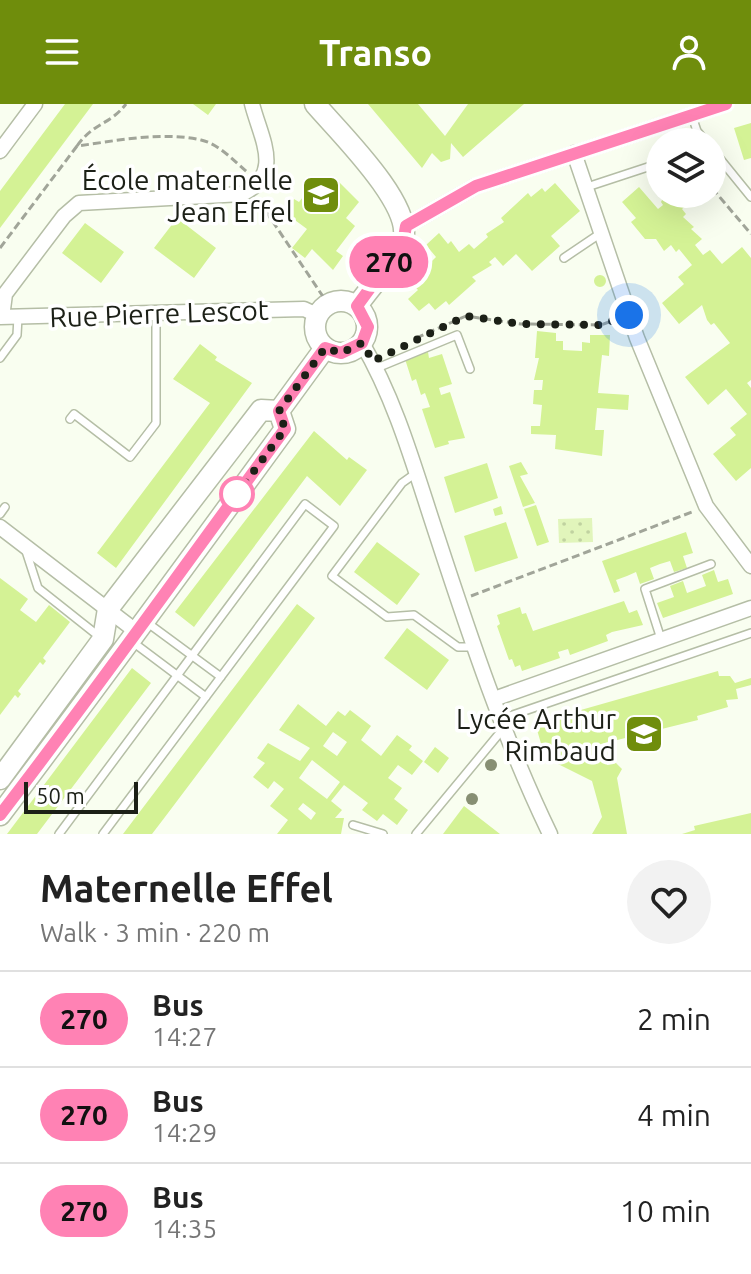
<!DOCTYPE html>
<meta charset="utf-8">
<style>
body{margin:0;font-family:Ubuntu,sans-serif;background:#f2f2f2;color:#222;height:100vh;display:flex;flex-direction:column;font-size:30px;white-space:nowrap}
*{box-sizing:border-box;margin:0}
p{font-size:26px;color:#767676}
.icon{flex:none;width:44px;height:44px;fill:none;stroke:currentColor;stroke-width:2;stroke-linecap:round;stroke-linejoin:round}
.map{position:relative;height:730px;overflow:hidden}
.sheet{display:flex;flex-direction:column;background:#fff;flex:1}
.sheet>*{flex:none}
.badge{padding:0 16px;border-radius:26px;font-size:28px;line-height:52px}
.buttons{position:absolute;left:646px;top:24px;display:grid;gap:16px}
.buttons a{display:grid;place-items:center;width:80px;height:80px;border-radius:50%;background:#fff;box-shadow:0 8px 32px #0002;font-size:40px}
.scale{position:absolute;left:24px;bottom:20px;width:114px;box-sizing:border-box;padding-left:8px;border:4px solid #1c2017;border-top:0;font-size:22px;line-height:28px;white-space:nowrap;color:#1c2017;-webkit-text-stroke:6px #fff;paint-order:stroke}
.you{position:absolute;width:40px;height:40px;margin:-20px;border:6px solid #fff;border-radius:50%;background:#1a73e8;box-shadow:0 0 0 12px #1a73e833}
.map>.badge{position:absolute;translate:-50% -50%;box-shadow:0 0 0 4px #fff}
.round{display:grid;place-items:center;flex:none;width:84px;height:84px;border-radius:42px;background:#f2f2f2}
.summary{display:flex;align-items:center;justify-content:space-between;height:136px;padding:0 40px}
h1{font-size:38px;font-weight:700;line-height:60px}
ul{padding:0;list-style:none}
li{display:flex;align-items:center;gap:24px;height:96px;padding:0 40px;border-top:2px solid #e0e0e0}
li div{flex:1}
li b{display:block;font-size:30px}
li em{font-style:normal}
li .badge{min-width:88px;font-weight:700;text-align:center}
header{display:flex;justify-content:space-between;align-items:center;height:104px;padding:0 40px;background:#6f8d0c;color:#fff;font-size:36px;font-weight:700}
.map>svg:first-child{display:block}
</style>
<header><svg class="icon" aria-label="menu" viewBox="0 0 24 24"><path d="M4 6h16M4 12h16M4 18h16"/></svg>Transo<svg class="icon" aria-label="person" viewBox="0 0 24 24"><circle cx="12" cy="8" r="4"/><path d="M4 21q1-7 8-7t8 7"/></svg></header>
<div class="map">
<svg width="751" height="730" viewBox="0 0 751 730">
<defs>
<pattern id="park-dots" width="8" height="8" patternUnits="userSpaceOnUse" patternTransform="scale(2)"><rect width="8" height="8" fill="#e1f5bb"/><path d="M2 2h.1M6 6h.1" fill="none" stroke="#c0d2a0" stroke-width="1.8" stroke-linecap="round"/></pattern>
</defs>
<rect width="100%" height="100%" fill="#f9fef0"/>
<path fill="url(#park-dots)" d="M592 414 593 438 559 439 558 415Z"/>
<path fill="#d4f295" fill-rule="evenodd" d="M65 0H93L0 124V87Z
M193 0H216L208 11Z
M368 0H418L445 32 468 0H524L463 53 451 39 450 55 441 58 432 49 422 64Z
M751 19V54L744 56 734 24Z
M336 75 359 98 346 114 355 122 336 147 343 152 333 166 312 145 305 154 292 144 307 125 284 108 294 95 299 98 314 79 325 88Z
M555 79 580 107 551 132 560 142 532 167 516 150 503 162 495 153 489 158 492 161 472 173 476 177 449 201 446 197 435 206 429 199 419 207 408 195 418 186 411 178 436 153 426 141 439 129 448 140 451 137 459 148 469 140 474 145 488 133 486 130 504 118 501 114 528 89 531 93 542 84 545 88Z
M639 83 658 105 663 101 661 98 665 90H690L694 94 682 105 686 110 683 113 694 123 691 125 702 135 695 141 703 151 710 146 722 160 742 143 751 154V276L747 279 751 284V364L736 377 713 350 736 331 730 324 747 310 726 285 708 301 685 273 730 239 714 219 711 221 707 216 702 201 679 220 662 199 684 180 678 173 692 161 679 145 676 148 671 141 664 147 656 135H645L631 118 636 114 622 98Z
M177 114 216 144 194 174 154 144Z
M85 119 124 148 101 179 62 149Z
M594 177a6 6 0 1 1 12 0a6 6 0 1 1-12 0Z
M537 227 556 229V237H563V246L582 247V238L590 239V231H610L609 252 602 251 598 289 629 291 628 306 597 304 595 326H604L602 352 555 345 556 331 531 330V322H540L542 301 533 300 534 286H542L543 276H534L539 254H535Z
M200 240 217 253 215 256 252 279 116 464 97 449 210 299 173 275Z
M428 248 429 254 442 250 452 280 439 284 441 291 450 288 465 334 448 337 449 340 435 344 422 305 430 303 425 289 421 291 416 275 412 277 405 255Z
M314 327 347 356 349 353 367 366 340 402 307 372 194 523 175 508Z
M521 358 528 370 520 372 535 399 523 403 509 362Z
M487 359 498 394 455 409 444 373Z
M536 401 549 438 537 442 524 405Z
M501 402 503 410 495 412 493 405Z
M506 418 518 454 475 468 464 432Z
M686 428 693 449 683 452 687 464 674 468 670 457 660 460 650 464 654 475 640 480 636 468 627 472 616 476 620 487 614 489 602 457Z
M377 438 420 470 397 501 354 468Z
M714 466 718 478 728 475 733 490 663 514 657 499 674 493 670 482 683 477 687 489 706 482 702 471Z
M0 474 28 495 20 506 36 518 49 501 70 518 43 554 46 557 43 561 40 558 18 587 21 590 18 594 15 591 0 611Z
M624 497 629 509 637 506 643 521 612 528 606 531 608 537 570 551 568 545 558 548 560 554 522 567 520 561 515 563 512 555 509 556 497 522 500 520 497 511 520 503 522 510 526 509 533 527Z
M297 500 315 514 165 713 152 730H123Z
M407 524 449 556 427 586 384 554Z
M132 564 151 579 37 730H7Z
M718 567 719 572H730L735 579 751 574V581L736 585 738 595 726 596 728 603 697 612 698 616 597 641 598 644 602 643 607 661 616 659 622 665 617 674 627 730H592L602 713 592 677 554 658 547 660 535 619Z
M298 600 326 622 338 607 345 612 350 606 371 622 361 636 381 652 397 631 412 642 409 646 423 657 412 671 398 661 388 674 402 684 394 695 408 706 397 721 383 710 377 717 362 706 368 699 344 681 331 697 342 706 335 714H344L341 730H277L288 716 270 702 284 685 274 677 268 685 253 673 265 659 257 654 268 639 300 657 310 644 279 626ZM333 628 347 638 337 652 323 642ZM312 656 340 678 327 695 299 674ZM303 699 316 709 311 716 298 705Z
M435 643 449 654 438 669 424 658Z
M464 702 500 730H443Z
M751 709V730H682L695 726 694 722Z"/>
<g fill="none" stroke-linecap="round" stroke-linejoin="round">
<defs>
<path id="lane" d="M692 12 697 27 706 38
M712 45 751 93
M587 83 660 59
M564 154 601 129
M0 254 17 231 18 213
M377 264 457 231 470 265
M70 315 74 310 130 353 156 319V209
M416 369 402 379 332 472 387 513 414 511 458 543H473
M0 410 5 403
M25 444 38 484 101 534
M145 517 221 573
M661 535 645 485 711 460
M134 539 206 593
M501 615 751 529
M353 721 383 730
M59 730 305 400 334 422 103 730
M416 730 503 625"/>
<path id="street" d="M0 47 35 0
M574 49 637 234 706 402 751 462
M406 122 476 82 726 0
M0 213 304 205 317 211
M2 213 5 190 64 112 79 99 242 90C284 70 261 35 252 0
M362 239C397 299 415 366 437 432 470 533 504 635 550 730
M0 423 137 528
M494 595 751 504"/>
<path id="secondary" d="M315 0C338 27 414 101 403 136 397 155 369 184 357 202
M315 223a26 26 0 1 1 52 0a26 26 0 1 1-52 0Z
M279 307 325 244
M0 675 103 535 108 505 261 306 279 307
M0 711C97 583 191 454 285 325L279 307"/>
</defs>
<use href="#lane" stroke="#b5bea6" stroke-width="10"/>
<use href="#street" stroke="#b5bea6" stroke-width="17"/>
<use href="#secondary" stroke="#b5bea6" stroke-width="23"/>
<path stroke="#a1a599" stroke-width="3" stroke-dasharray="8 4" stroke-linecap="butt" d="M77 42C94 18 110 21 126 0
M712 84 751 130
M259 97 328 200
M0 144 77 42C116 37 161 27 201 36 219 40 234 57 247 68
M416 234 466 212 521 220 601 221 614 216
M471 492 692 408"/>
<use href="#lane" stroke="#fff" stroke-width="7"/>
<use href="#street" stroke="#fff" stroke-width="14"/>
<use href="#secondary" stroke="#fff" stroke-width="20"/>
</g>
<g fill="#878f73">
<circle cx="491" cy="661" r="6"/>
<circle cx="472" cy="695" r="6"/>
</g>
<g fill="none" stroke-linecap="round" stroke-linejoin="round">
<defs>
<path id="line" d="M0 711C98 584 190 454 285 325L279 307 325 244 341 249 362 239 368 223 357 202 403 139 406 122 476 82 726 0"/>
</defs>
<use href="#line" stroke="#fff" stroke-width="18"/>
<use href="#line" stroke="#ff82b4" stroke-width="12"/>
<path stroke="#1c2017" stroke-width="8" stroke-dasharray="0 14.4" d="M237 390 285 325 279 307 325 244 341 249 362 239 373 257 466 212 521 220 601 221 629 211"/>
</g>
<defs>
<symbol id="school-square" viewBox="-11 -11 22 22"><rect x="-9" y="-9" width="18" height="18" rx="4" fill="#6f8d0c" stroke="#fff"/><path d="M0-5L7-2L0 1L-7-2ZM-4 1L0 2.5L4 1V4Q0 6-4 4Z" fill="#fff"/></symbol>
</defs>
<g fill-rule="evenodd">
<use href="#school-square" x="299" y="69" width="44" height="44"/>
<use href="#school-square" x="622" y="608" width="44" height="44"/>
</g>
<circle fill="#fff" stroke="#ff82b4" stroke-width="4" cx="237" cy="390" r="16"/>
<g text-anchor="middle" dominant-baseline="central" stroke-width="7" stroke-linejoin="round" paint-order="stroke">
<g font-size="28" fill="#1c2017" stroke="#fff" text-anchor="end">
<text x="293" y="75">École maternelle<tspan x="293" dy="32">Jean Effel</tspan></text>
<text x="616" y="614">Lycée Arthur<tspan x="616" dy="32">Rimbaud</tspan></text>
</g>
<g font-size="28" fill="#1c2017" stroke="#fff">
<text transform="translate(159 209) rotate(-2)">Rue Pierre Lescot</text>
</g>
</g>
</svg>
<div class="buttons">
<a><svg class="icon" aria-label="layers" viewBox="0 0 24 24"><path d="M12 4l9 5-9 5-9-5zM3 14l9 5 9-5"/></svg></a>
</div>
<div class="scale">50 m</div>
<div class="you" style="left:629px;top:211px"></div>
<b class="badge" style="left:389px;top:158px;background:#ff82b4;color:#111">270</b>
</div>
<section class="sheet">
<div class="summary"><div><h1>Maternelle Effel</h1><p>Walk · 3 min · 220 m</p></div><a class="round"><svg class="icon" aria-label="heart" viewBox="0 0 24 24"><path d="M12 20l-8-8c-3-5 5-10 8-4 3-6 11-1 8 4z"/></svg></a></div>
<ul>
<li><span class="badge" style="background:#ff82b4;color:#111">270</span><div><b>Bus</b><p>14:27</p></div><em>2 min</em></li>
<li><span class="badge" style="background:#ff82b4;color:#111">270</span><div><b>Bus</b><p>14:29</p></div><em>4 min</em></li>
<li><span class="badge" style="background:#ff82b4;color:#111">270</span><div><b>Bus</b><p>14:35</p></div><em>10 min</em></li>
</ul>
</section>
